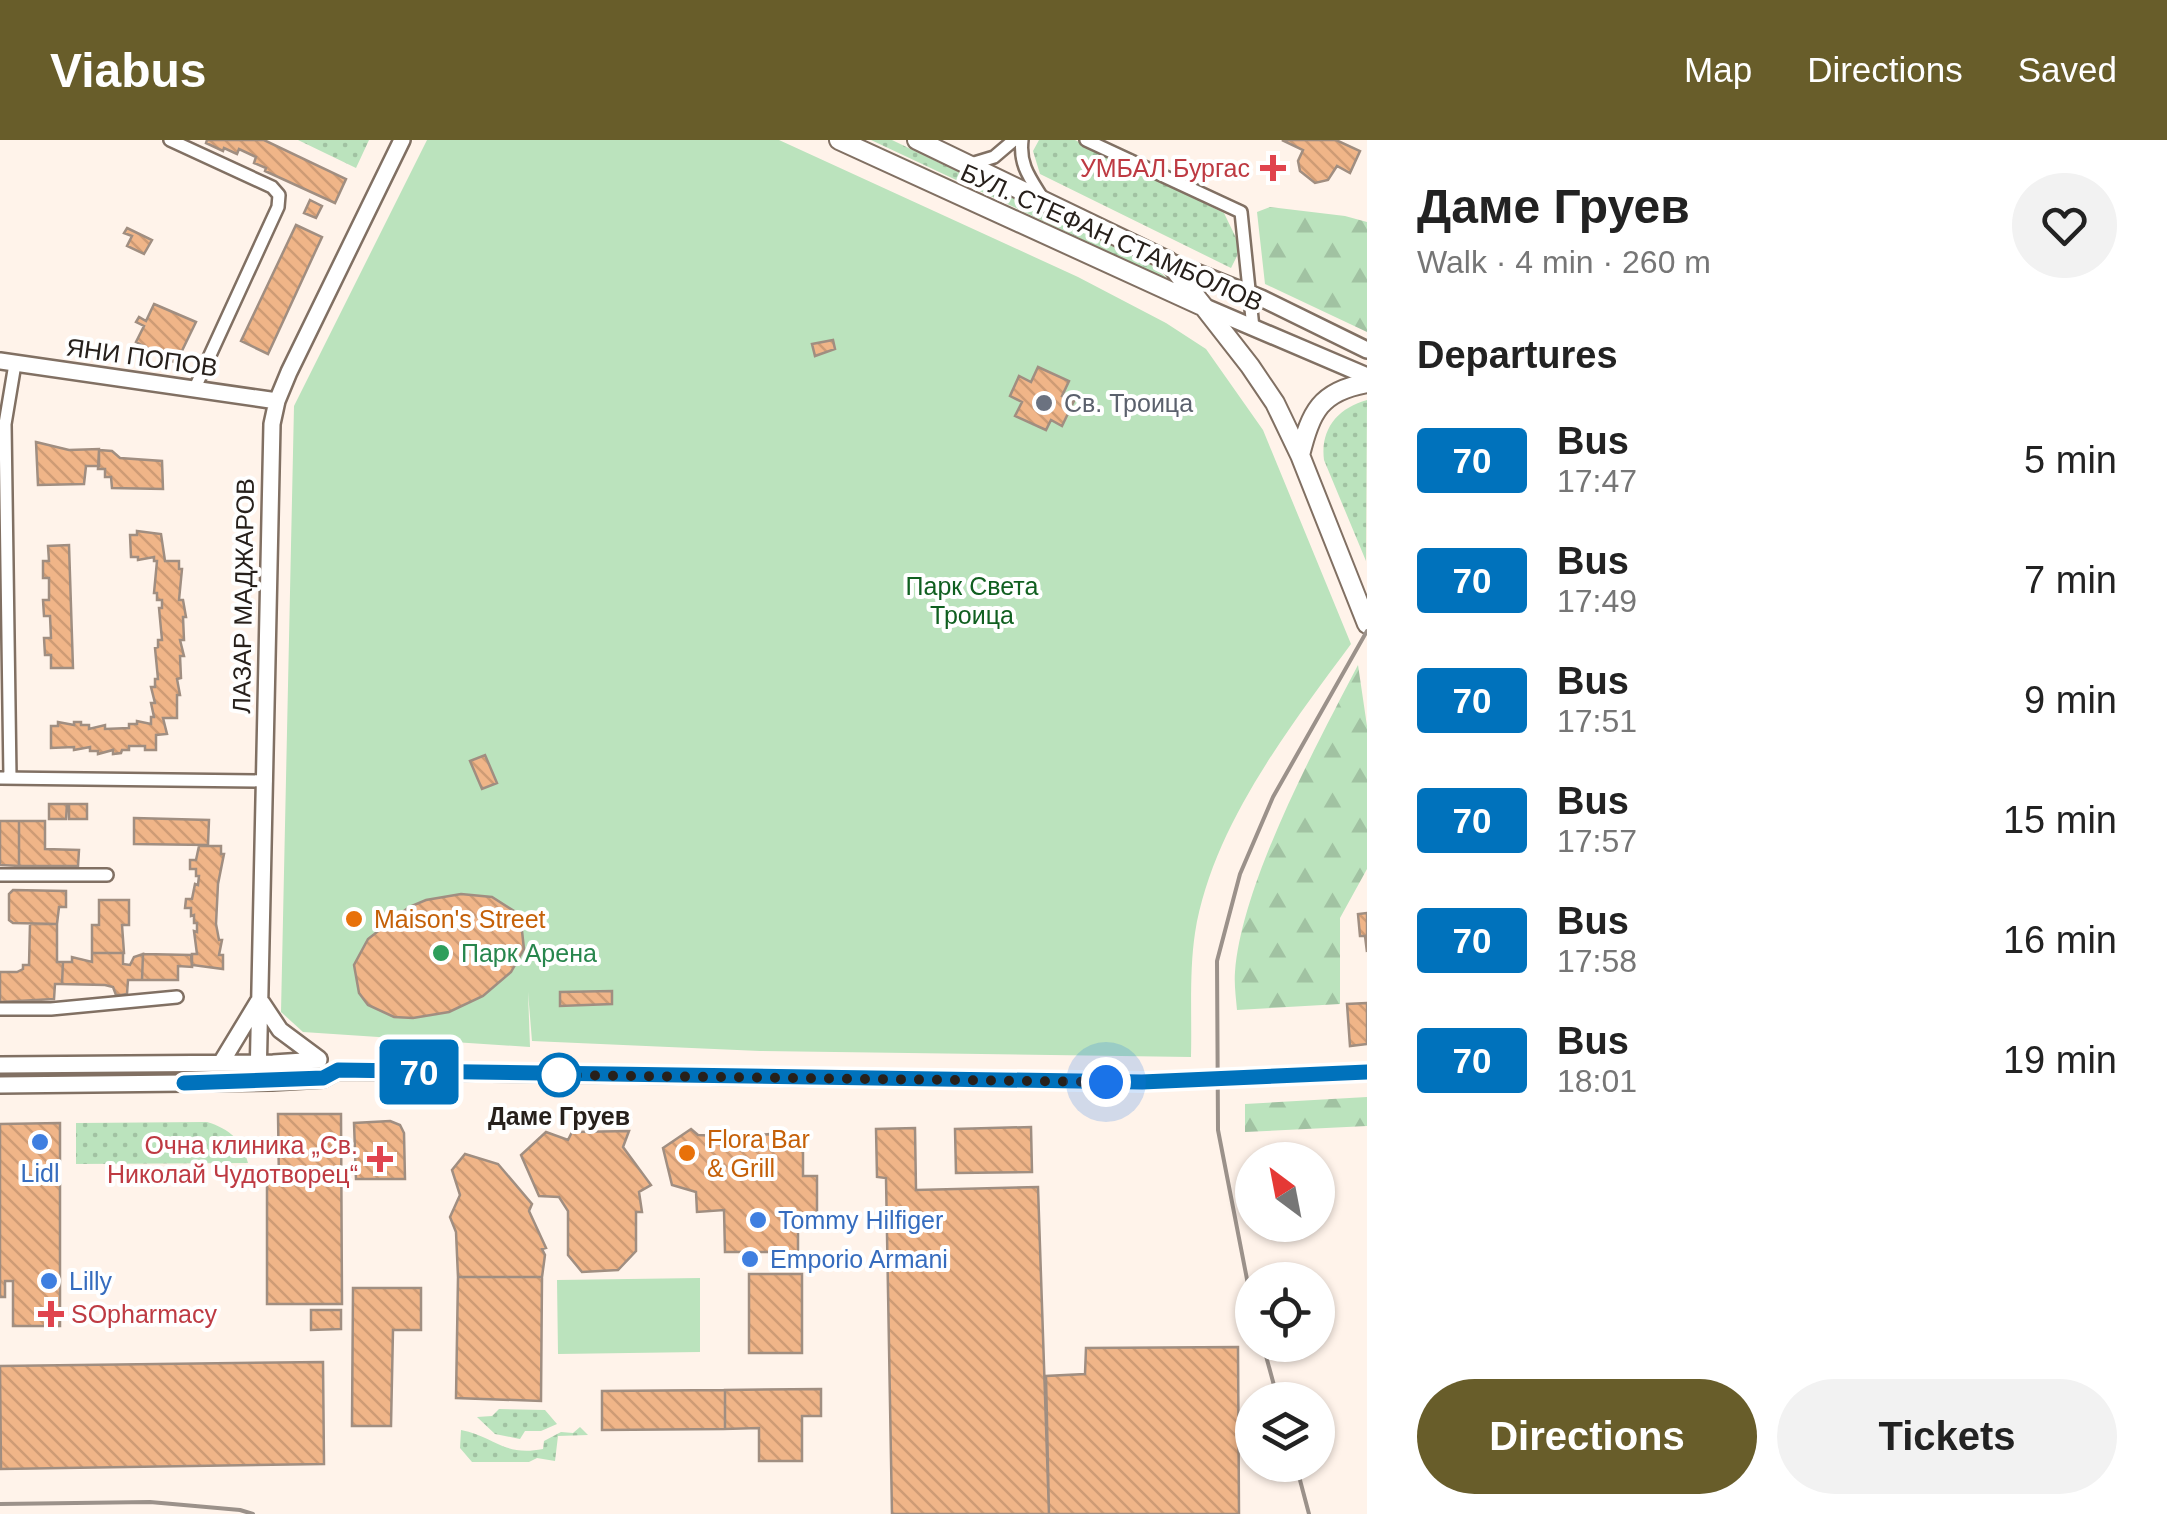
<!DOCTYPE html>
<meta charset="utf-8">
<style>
body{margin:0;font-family:Helvetica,sans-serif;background:#f2f2f2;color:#222;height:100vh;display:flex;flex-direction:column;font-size:38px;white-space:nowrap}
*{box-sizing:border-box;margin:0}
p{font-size:32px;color:#767676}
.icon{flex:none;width:55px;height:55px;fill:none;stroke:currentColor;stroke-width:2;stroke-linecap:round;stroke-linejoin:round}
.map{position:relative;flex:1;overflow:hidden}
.sheet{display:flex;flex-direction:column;background:#fff;width:800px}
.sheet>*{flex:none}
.badge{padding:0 20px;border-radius:8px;font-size:35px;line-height:65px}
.needle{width:65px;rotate:328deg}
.fabs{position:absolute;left:1235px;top:1002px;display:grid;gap:20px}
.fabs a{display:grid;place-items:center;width:100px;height:100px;border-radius:50%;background:#fff;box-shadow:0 2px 8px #0004;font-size:50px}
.you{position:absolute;width:50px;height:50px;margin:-25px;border:8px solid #fff;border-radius:50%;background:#1a73e8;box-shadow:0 0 0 15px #1a73e833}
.map>.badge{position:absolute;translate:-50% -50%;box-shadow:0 0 0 5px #fff}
h2{padding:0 50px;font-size:38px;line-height:90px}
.round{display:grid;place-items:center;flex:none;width:105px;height:105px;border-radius:52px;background:#f2f2f2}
.summary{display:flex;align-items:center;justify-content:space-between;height:170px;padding:0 50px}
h1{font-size:48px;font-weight:800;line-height:75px}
.action{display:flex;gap:20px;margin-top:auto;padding:20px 50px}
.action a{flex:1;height:115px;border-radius:60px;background:#685d2a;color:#fff;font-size:40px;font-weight:800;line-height:115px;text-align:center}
.action a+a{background:#f2f2f2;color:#222}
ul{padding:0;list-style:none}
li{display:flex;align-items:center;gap:30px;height:120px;padding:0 50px}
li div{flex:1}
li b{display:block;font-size:38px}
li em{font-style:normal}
li .badge{min-width:110px;font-weight:700;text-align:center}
header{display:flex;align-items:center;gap:60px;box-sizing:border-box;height:140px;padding:0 50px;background:#685d2a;color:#fff}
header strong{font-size:48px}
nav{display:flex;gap:55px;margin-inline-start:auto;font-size:35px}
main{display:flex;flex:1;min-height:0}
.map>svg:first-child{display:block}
</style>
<header>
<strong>Viabus</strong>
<nav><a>Map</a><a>Directions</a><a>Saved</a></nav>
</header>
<main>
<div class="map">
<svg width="1367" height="1374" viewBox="0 0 1367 1374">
<defs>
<pattern id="grass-dots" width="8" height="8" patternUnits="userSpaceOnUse" patternTransform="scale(2.5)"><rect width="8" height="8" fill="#bbe3bd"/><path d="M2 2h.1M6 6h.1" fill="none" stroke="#a1c2a2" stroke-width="1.8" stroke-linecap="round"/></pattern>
<pattern id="forest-firs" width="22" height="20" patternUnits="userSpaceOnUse" patternTransform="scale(2.5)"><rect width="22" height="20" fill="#bbe3bd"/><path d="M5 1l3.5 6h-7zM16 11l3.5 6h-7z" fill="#a1c2a2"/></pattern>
<pattern id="building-back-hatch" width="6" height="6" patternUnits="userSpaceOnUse" patternTransform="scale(2.5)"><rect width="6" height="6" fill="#f0b588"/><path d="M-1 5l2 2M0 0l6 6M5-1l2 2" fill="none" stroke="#ce9b75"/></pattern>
</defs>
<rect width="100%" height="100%" fill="#fff3ea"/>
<path fill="url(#grass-dots)" d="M298 0H369L356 28Z
M871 0H892L1151 125 1171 141Z
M1039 0H1075L1224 73 1238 102 1237 116 1231 128 1040 34 1033 11Z
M1367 260 1366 421 1324 320C1320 289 1338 268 1367 260Z
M207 982C230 989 242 1000 248 1023L76 1024V983Z
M499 1269 545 1270 557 1284 541 1291H525L520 1299 495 1294 477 1277 492 1276Z
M580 1287 588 1295 558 1296 555 1321 537 1318 529 1322H472L460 1308 461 1290C494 1296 503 1317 543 1309L544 1301 561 1292 573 1293Z"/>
<path fill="url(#forest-firs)" d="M1270 67 1345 76 1367 82V192L1265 144 1257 72Z
M1358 525 1367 586V729L1340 778V864L1237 870C1236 858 1234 844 1235 832 1242 742 1316 606 1358 525Z
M1367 957V986L1245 992V964Z"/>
<path fill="#bbe3bd" d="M427 0H779L1078 137 1166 183 1206 209 1263 290 1351 504C1289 588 1212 687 1195 793 1189 833 1192 877 1191 917L760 911 532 901 528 852 530 907 303 892 281 872 294 266Z
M700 1138V1212L558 1214 557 1140Z"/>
<path fill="url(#building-back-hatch)" stroke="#a08e81" stroke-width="2.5" d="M207 0H264L346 39 335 63 265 31 266 28 254 23 256 17 239 9 237 14 224 8 223 11 206 3Z
M1282 0H1336L1360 11 1350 33 1337 26 1328 40 1315 43 1300 31 1298 21 1303 10Z
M310 60 322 66 316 78 304 73Z
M296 85 322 97 268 214 241 201Z
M127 88 152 100 144 114 127 106 132 96 124 93Z
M154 164 196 182 176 223 136 202 144 186 136 182 139 177 146 181Z
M833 200 835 209 815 216 812 204Z
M1038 227 1069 241 1062 256 1074 261 1062 286 1051 280 1046 290 1015 276 1022 262 1010 256 1019 236 1031 242Z
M36 302 69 310 99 309V326H86L84 344 38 345Z
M99 310 112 311 120 318 162 321 163 349 112 348 111 337H105V329H98Z
M137 391 161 394 165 421H179V429H182L179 460H183L186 477H183L184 500H180L184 516H180L181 538 177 539 180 555H177V578H163L167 594 156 595V610H145V606H129V610H122L121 613 113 614V610L98 614V611H90V607L74 610V607L51 608V586H58V582L74 585V582H81V585H89V589L105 585V589L129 588V584H137V581L151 584V577H154L151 563H155L151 547H155V539H158L155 508 158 507V500H162L159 468H162V460H157V453H154L157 421H154V417L138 420V417H131L130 395H137Z
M69 405 73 528H51V515H45L44 498H51L50 476H44L43 460H49V438H43V421H49L48 406Z
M485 615 497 643 482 649 470 621Z
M49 664H67L66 679H49Z
M69 664H87V679H69Z
M134 678 209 680 208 705 134 704Z
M0 681H19V726L0 725Z
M19 681H45V709L79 710 78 726H19Z
M199 706H221V714H224L218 744 216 784 219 800H222L219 815H223V829L192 825V814H197L194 791 197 792V783H194V775L191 776V768H185L186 759H192L195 744 198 745 199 736H196V729H190V720H196Z
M13 750 66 751V767H59L57 784 13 783 9 780V754Z
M461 754 492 757 514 771 521 782 524 809 511 832 483 856 449 872 413 878 394 877 368 865 359 853 354 825 368 799 409 767 426 760Z
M99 760H129V785H122L124 813H92V785H99Z
M1367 773V812L1365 796H1360L1358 774Z
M30 784H57V822H63L62 844H55L54 859 0 862V832H17L23 829V825H29Z
M92 813H123V824L130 825 134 817 143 814 142 840H128L127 854 121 855H116L113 847 105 845 62 844 63 822H72V817L92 822Z
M143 814 191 815 192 827 178 826V840H142Z
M612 851V864L560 866V852Z
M1367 863V904L1350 906 1347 864Z
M278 974H341L342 1164H267V1043H279Z
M390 981 400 985 404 993 405 1039H356L354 983Z
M60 983V1186H13V1141H5V1157H0V984Z
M1031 987 1032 1032 956 1033 955 989Z
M915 988 916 1050 1038 1047 1049 1374H892L886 1038 877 1037 876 989Z
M691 989 698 995 740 997 771 994V1002H803V1036H817V1088H798V1112H725L724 1070 697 1072 696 1052 672 1045 663 1008Z
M629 991 623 1007 651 1045 639 1052 642 1072H636V1111L618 1130 582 1132 568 1115V1071L559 1057 539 1056 521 1015 546 992 568 1000 572 992Z
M465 1014 498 1024 532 1064 529 1071 546 1108 542 1109 545 1115 542 1137H458L456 1092 450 1077 460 1055 452 1030Z
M749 1134H802V1213H749Z
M458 1137H542L541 1261 456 1258Z
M353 1148H421V1190H393L391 1286H352Z
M311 1170H341V1189L311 1190Z
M1238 1207 1239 1374H1049L1046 1236 1085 1234 1086 1208Z
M323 1222 324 1324 1 1329 0 1226Z
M821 1249V1276H802V1321H759V1288L725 1289V1250Z
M725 1250V1289L602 1290V1251Z"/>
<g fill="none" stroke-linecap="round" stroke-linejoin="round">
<defs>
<path id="street" d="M170 0 272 47 279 55 278 67 194 250
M1022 0C1019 25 1030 38 1043 59
M1086 0 1241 72 1253 188
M971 24 994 17 1014 0
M0 638 266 641
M10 638 5 284 15 224
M0 735H107
M0 869H51L177 857"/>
<path id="secondary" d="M1168 121 1261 158 1367 210
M1205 167 1367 236
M0 221 277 261
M262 863 280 890 319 919
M221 923 258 862
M0 925 273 923 319 920
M258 942 272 284 277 261 289 232 402 0
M0 945 272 942 323 939 338 931 1142 942"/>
<path id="primary" d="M839 0 1200 165
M917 0 1168 121 1250 226 1275 263 1300 315 1367 484
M1300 315C1311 272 1320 251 1367 243"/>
</defs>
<use href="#street" stroke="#817063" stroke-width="16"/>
<use href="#secondary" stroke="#817063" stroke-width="20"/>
<use href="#primary" stroke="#817063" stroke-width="22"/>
<use href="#street" stroke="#fff" stroke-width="11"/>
<use href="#secondary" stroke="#fff" stroke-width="15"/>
<use href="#primary" stroke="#fff" stroke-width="18"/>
<path stroke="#9b918a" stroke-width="4" d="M1252 1165 1218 990 1217 821 1240 734 1273 657 1367 491
M1263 1205 1278 1260
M1296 1325 1309 1374
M0 1364 150 1362 240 1370 253 1374"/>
<defs>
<path id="secondary-bridge" d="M1142 942 1367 932"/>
</defs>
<use href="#secondary-bridge" stroke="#817063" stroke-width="20" stroke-linecap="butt"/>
<use href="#secondary-bridge" stroke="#fff" stroke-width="15"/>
</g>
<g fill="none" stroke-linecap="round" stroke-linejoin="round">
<defs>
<path id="line" d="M184 943 323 938 338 930 1142 942 1367 932"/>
</defs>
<use href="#line" stroke="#fff" stroke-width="22"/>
<use href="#line" stroke="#0072bc" stroke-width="15"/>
<path stroke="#27201b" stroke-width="10" stroke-dasharray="0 18" d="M559 935 1106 942"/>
</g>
<g fill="#e0444e" stroke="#fff" stroke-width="4">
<path d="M1268 13h10v10h10v10h-10v10h-10v-10h-10v-10h10z"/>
<path d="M375 1004h10v10h10v10h-10v10h-10v-10h-10v-10h10z"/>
<path d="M46 1159h10v10h10v10h-10v10h-10v-10h-10v-10h10z"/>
</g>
<circle fill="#6b7280" stroke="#fff" stroke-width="4" cx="1044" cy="263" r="10"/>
<g fill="#e8710a" stroke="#fff" stroke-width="4">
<circle cx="354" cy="779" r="10"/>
<circle cx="687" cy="1013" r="10"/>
</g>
<circle fill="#2e9e5b" stroke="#fff" stroke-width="4" cx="441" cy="813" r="10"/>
<circle fill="#fff" stroke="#0072bc" stroke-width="5" cx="559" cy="935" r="20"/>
<g fill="#3f7fe0" stroke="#fff" stroke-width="4">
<circle cx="40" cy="1002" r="10"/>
<circle cx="758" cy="1080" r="10"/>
<circle cx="750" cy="1119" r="10"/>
<circle cx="49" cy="1141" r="10"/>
</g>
<g text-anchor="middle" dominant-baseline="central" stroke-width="8" stroke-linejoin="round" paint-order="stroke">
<g font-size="25" fill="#be3a42" stroke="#fff" text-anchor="end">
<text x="1250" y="28">УМБАЛ Бургас</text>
<text x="358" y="1005">Oчна клиника „Св.<tspan x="358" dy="29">Николай Чудотворец“</tspan></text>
<text x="71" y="1174" text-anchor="start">SOpharmacy</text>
</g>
<g font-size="25" fill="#27201b" stroke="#fff">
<text transform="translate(1112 97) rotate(24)">БУЛ. СТЕФАН СТАМБОЛОВ</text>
<text transform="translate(142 217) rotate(8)">ЯНИ ПОПОВ</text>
<text transform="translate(243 456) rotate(-89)">ЛАЗАР МАДЖАРОВ</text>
</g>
<g font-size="25" fill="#5b616d" stroke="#fff" text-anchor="start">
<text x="1064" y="263">Св. Троица</text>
</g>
<g font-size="25" fill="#105f20" stroke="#fff">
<text x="972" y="446">Парк Света<tspan x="972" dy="29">Троица</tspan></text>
</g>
<g font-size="25" fill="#c56008" stroke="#fff" text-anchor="start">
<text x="374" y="779">Maison's Street</text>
<text x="707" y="999">Flora Bar<tspan x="707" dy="29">&amp; Grill</tspan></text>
</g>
<g font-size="25" fill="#27864d" stroke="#fff" text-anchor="start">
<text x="461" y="813">Парк Арена</text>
</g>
<g font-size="25" font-weight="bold" fill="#27201b" stroke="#fff">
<text x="559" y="976">Даме Груев</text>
</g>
<g font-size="25" fill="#366cbe" stroke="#fff" text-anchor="start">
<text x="40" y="1033" text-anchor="middle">Lidl</text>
<text x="778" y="1080">Tommy Hilfiger</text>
<text x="770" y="1119">Emporio Armani</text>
<text x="69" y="1141">Lilly</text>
</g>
</g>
</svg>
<div class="fabs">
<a><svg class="needle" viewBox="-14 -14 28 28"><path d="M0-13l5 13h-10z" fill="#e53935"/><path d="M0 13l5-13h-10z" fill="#767676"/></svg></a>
<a><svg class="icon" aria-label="locate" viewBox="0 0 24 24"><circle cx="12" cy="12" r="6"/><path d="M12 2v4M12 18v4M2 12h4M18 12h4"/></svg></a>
<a><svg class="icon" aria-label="layers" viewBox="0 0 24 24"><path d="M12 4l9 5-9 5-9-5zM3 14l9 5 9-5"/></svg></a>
</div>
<div class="you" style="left:1106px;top:942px"></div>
<b class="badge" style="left:419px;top:932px;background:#0072bc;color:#fff">70</b>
</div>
<section class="sheet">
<div class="summary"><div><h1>Даме Груев</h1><p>Walk · 4 min · 260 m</p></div><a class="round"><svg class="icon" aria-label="heart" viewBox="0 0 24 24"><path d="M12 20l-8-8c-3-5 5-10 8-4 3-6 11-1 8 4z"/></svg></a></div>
<h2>Departures</h2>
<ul>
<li><span class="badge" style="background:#0072bc;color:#fff">70</span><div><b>Bus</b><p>17:47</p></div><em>5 min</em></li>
<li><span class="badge" style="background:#0072bc;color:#fff">70</span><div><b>Bus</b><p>17:49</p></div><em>7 min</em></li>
<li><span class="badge" style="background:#0072bc;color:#fff">70</span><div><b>Bus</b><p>17:51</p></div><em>9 min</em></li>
<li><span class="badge" style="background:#0072bc;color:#fff">70</span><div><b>Bus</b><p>17:57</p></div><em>15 min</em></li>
<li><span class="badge" style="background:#0072bc;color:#fff">70</span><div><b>Bus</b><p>17:58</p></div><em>16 min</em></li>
<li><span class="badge" style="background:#0072bc;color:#fff">70</span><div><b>Bus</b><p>18:01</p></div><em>19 min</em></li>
</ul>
<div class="action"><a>Directions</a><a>Tickets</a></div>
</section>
</main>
